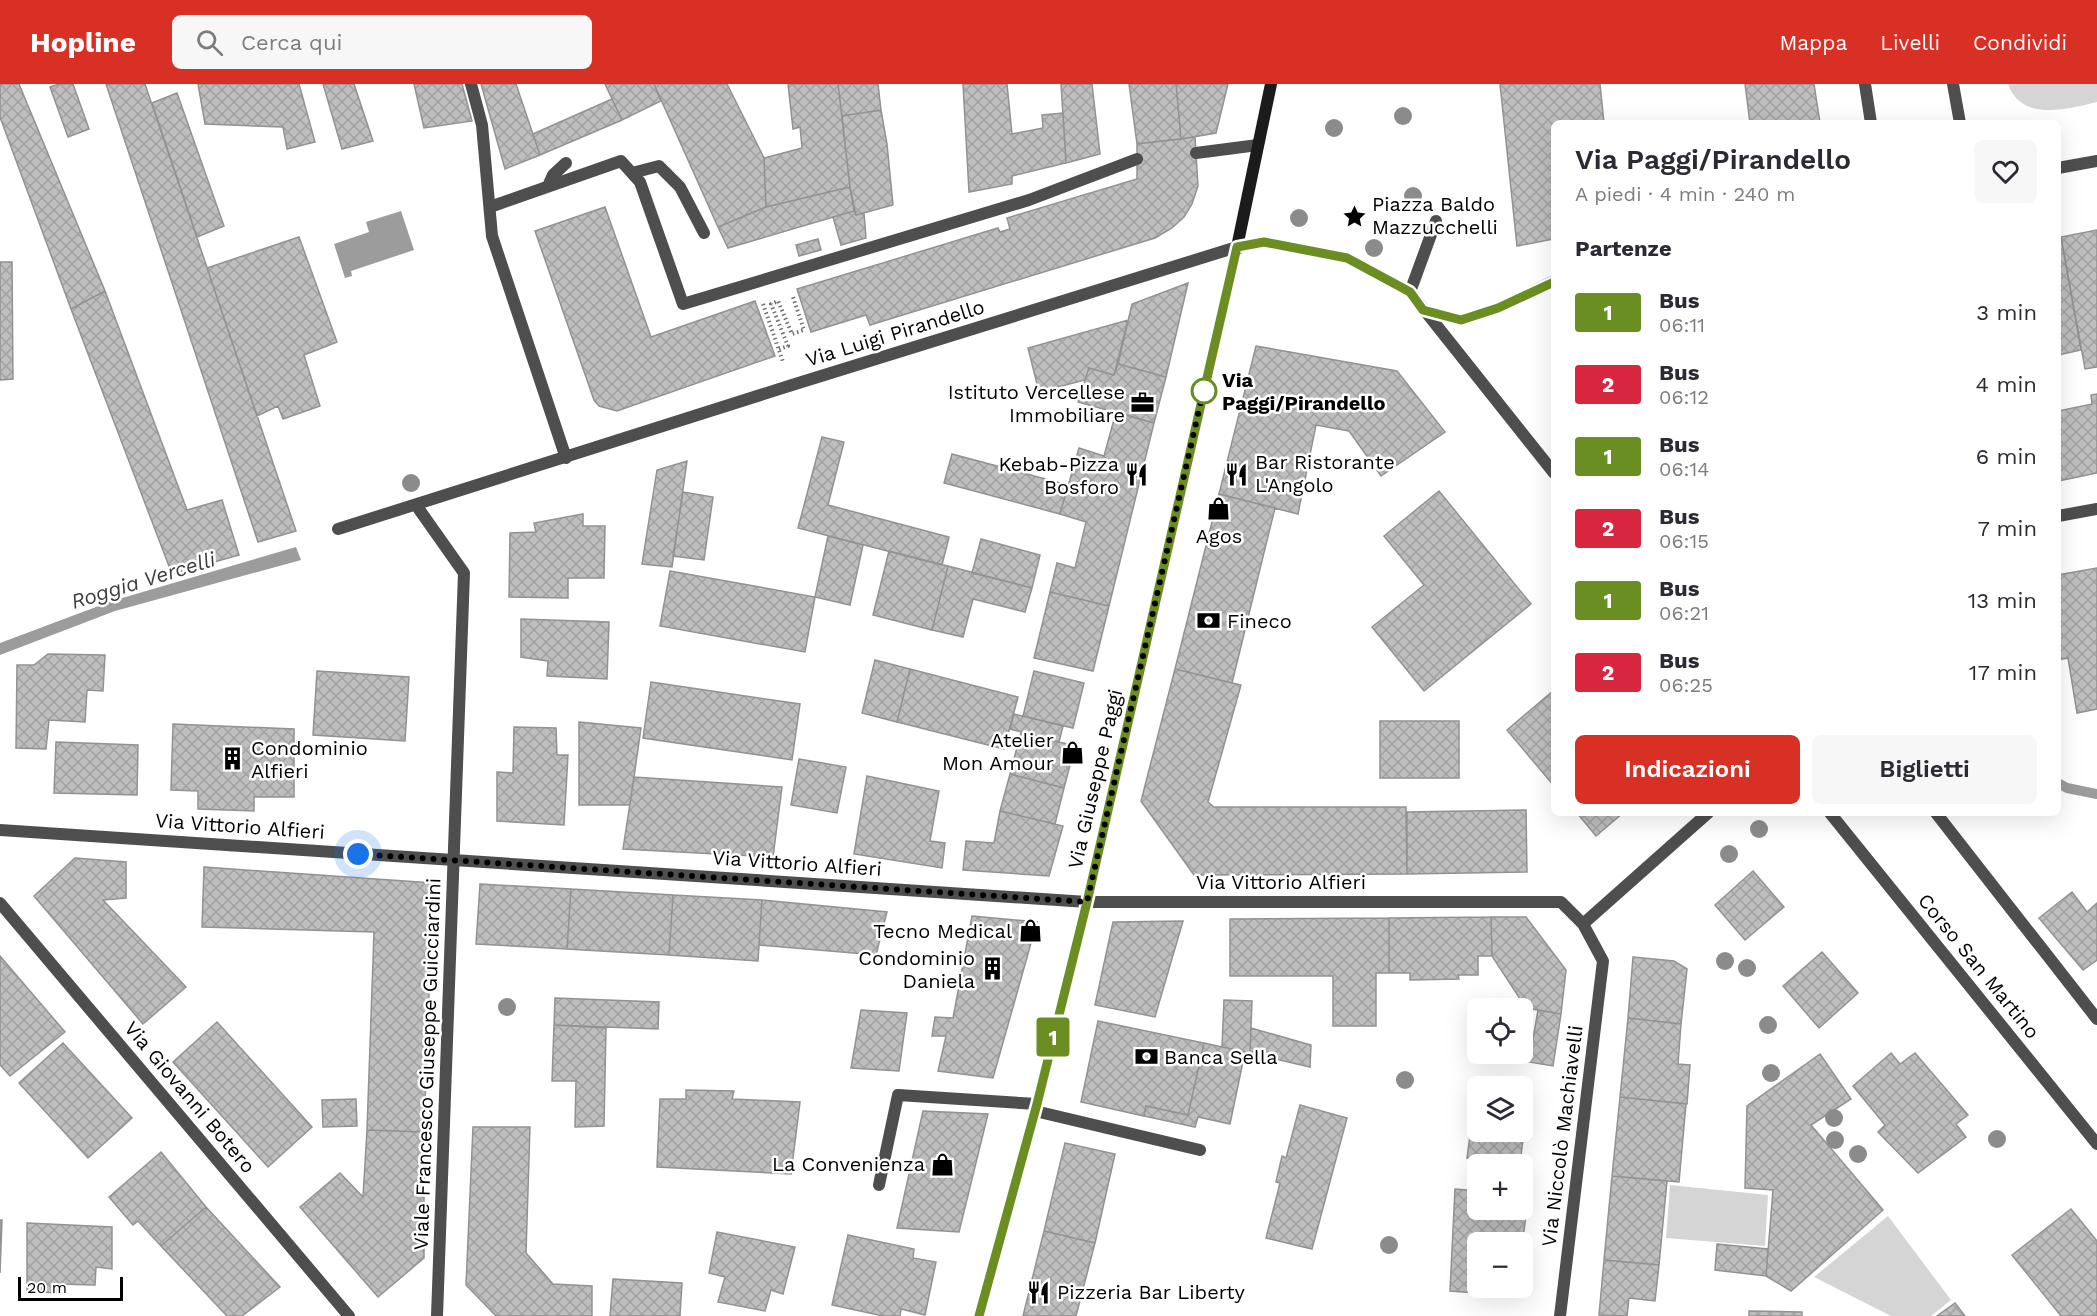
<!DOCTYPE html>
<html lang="it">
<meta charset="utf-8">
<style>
body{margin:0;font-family:"Work Sans",sans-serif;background:#f7f7f7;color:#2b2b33;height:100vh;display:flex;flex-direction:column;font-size:22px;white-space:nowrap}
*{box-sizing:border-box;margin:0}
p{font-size:20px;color:#7c7c81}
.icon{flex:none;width:33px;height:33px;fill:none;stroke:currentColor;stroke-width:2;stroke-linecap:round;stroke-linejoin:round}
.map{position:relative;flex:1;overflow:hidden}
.details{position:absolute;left:1551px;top:36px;width:510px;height:696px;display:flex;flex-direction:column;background:#fff;border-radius:9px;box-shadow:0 6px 24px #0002}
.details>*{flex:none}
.badge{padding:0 12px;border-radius:4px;font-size:21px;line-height:39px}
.buttons{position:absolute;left:1467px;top:914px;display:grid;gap:12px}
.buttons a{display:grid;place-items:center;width:66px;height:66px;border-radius:9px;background:#fff;box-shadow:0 6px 24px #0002;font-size:30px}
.scale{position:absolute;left:18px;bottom:15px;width:105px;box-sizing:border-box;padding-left:6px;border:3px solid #000;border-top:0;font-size:16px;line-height:21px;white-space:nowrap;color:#000;-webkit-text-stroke:4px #fff;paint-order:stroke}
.you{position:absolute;width:30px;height:30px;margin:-15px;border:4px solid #fff;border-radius:50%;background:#1a73e8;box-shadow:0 0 0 9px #1a73e833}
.map>.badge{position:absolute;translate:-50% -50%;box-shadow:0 0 0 3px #fff}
h2{padding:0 24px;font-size:22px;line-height:54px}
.round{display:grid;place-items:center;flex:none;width:63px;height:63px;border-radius:9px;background:#f7f7f7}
.summary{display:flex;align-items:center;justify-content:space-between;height:102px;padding:0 24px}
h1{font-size:28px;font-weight:600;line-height:45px}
.primary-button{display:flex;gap:12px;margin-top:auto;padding:12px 24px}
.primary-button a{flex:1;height:69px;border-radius:9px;background:#d93025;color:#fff;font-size:24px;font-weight:600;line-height:69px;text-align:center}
.primary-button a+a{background:#f7f7f7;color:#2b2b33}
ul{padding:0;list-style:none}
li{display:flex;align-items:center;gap:18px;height:72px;padding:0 24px}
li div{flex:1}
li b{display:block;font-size:22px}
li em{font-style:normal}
li .badge{min-width:66px;font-weight:700;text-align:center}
header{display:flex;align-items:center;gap:36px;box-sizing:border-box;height:84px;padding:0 30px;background:#d93025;color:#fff}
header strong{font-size:28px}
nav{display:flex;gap:33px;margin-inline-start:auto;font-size:21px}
.search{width:420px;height:54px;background:#f7f7f7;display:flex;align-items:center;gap:15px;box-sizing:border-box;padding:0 21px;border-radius:9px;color:#7c7c81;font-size:22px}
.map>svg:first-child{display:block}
</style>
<header>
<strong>Hopline</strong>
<div class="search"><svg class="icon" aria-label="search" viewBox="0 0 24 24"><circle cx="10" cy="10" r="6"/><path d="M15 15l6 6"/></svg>Cerca qui</div>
<nav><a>Mappa</a><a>Livelli</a><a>Condividi</a></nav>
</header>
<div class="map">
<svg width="2097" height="1232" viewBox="0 0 2097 1232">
<defs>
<pattern id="building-cross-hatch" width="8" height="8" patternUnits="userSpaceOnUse" patternTransform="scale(1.5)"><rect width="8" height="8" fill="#bebebe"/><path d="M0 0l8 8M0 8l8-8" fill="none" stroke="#a2a2a2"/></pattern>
</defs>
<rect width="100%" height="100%" fill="#fff"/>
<path fill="#d5d5d5" d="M2008 0H2097V18C2068 25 2021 38 2008 0Z
M1670 1101 1768 1111 1765 1162 1666 1154Z
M1888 1132 1951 1216 1931 1232H1891L1814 1193Z"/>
<path fill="#9c9c9c" d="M401 127 414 166 351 187 352 192 345 194 334 160 369 148 366 138Z
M296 463 301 476 115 527 0 571V559L112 517Z"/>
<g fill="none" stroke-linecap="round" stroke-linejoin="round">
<path stroke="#9c9c9c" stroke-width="10" d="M2058 699 2067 704 2097 710"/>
</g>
<path fill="url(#building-cross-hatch)" stroke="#929292" stroke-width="1.5" d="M0 0H19L105 207 71 225 0 33Z
M59 0H73L89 45 68 53 50 3Z
M106 0H145L296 447 258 458Z
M198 0H299L315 58 287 65 283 43 205 40Z
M323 0H354L373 57 342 65Z
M414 0H462L472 37 424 44Z
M481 0H516L540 71 505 85Z
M605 0H654L661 17 622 36Z
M654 0H727L764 74 766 123 718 143Z
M788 0H838L850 103 766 123 764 74 802 64 800 43 793 45Z
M838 0H878L881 26 842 32Z
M963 0H1007L1012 50 1043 44 1042 31 1063 29 1066 79 1012 92V100L969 108Z
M1061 0H1092L1100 70 1066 79Z
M1129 0H1176L1181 55 1137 60Z
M1176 0H1228L1216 49 1181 55Z
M1500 0H1600L1604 39H1554V155L1517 162Z
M1745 0H1814L1820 39H1750Z
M177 9 224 142 197 153 152 19Z
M612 15 622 36 540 71 533 50Z
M881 26 887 60 893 121 856 131 850 103 842 32Z
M1195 53 1198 102 1192 120 1184 133 1172 144 1155 154 870 241 866 231 811 248 797 205 998 144 1000 148 1010 145 1007 134 1137 95V60Z
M850 103 854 127 728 164 718 143 766 123Z
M605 123 651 253 755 217 775 272 617 327 599 322 594 316 535 147Z
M854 127 856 131 864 129 866 154 841 161 833 133Z
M2097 146V283L2085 285 2061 153Z
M299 153 337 258 304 271 320 322 283 335 278 322 257 332 207 184Z
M2061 153 2081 266 2058 271V154Z
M818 155 821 166 799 172 796 161Z
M0 178H12L13 295 0 296Z
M1188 199 1166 293 1118 280 1132 220Z
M105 207 187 426 222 416 239 471 172 490 71 225Z
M1128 236 1114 291 1089 284 1085 296 1039 308 1028 264Z
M1256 262 1397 287 1445 348 1381 392 1349 347 1316 341 1298 430 1219 410Z
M1118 280 1166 293 1154 339 1078 318 1089 284 1114 291Z
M2097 310V389L2058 397V327L2092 320 2091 311Z
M1116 328 1154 339 1109 522 1050 508 1057 479 1075 484 1086 438 1060 430 1079 364 1104 372Z
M822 353 844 358 828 421 949 453 942 481 798 444Z
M952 370 1068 401 1060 430 944 399Z
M687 377 672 483 642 480 657 386Z
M1439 407 1531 520 1424 607 1372 543 1424 501 1384 452Z
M683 408 713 413 704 476 673 472Z
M1219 410 1275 424 1232 599 1175 585Z
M583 430V442H605L604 494H568V514L509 513 510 449 536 448 534 439Z
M828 452 863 461 850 521 815 513Z
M981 455 1040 471 1032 504 972 489Z
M889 467 948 482 932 546 873 531Z
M948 482 1032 504 1025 528 973 515 963 553 932 546Z
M2097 484V625L2077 629 2068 574 2058 576V491Z
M670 487 815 513 805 568 660 542Z
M1050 508 1109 522 1093 587 1034 574Z
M521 535 609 538 607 595 547 592 548 577 521 573Z
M48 570 105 571 103 607 87 606 85 638 49 636 46 665 16 664 17 581H34Z
M875 576 910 585 897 638 862 629Z
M910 585 1018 613 1004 665 897 638Z
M1175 585 1241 601 1208 718 1214 723H1406L1407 790 1194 791 1141 717Z
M317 587 409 593 405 657 313 651Z
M1034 587 1084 599 1073 644 1023 632Z
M651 598 800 620 792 676 643 654Z
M1554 606V702L1507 646Z
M1014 630 1063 642 1059 658 1010 645Z
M1380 637H1459V694H1380Z
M579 638 641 644 630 721H579Z
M173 640 294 645V713H254V727L198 725V707L171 706Z
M514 643 556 644 557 671H568L564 741 497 737V688L513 689Z
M1021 648 1075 662 1064 704 1010 690Z
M56 658 138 661 137 711 54 709Z
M799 675 846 683 837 729 791 721Z
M1010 690 1064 704 1055 740 1000 727Z
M867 692 939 707 930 757 945 759 942 784 854 770Z
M634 693 782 703 773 773 623 765Z
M1526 726 1527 788 1407 790V728Z
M1000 727 1063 742 1049 792 963 786 966 757 994 759Z
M1577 729H1623L1596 752Z
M75 774 126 778V814L103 816 186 903 143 940 34 812Z
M204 783 433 799 424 1048 367 1046 374 848 202 843Z
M1753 787 1784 823 1745 856 1715 821Z
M480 800 571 805 567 865 476 860Z
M571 805 673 811 669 871 567 865Z
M2072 808 2087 828 2097 819V876L2083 886 2039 834Z
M673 811 762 816 758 877 669 871Z
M762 816 887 828 876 871 759 861Z
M972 832 1037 838 993 994 938 987 946 952H932L935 933 953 934Z
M1491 833 1492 872H1478V891H1458L1459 895 1410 896V889H1389V834Z
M1491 833H1526L1566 886 1561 930 1526 924 1492 872Z
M1389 834V889H1376V942H1333V892H1230V835Z
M1183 837 1155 933 1095 921 1113 838Z
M1822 868 1858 909 1819 944 1783 902Z
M0 872 65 948 10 992 0 981Z
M1633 873 1674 877 1687 885 1681 940 1628 934Z
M555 914 659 918 658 945 554 941Z
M1224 916 1252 917 1250 969 1222 963Z
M861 926 907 929 899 987 851 984Z
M1538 926 1561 930 1553 982 1529 978Z
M1628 934 1681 940 1678 980 1690 981 1687 1020 1620 1013Z
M1098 937 1204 959 1188 1031 1146 1022 1144 1032 1081 1018Z
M217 938 312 1043 268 1083 173 978Z
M554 941 606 944 604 1042 575 1043 576 997H552Z
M1251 944 1311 961 1310 983 1250 969Z
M63 959 132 1034 88 1074 19 999Z
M1204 959 1245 968 1230 1040 1198 1033 1195 1043 1144 1032 1146 1022 1188 1031Z
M1891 969 1900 980 1915 969 1968 1031 1956 1040 1966 1053 1918 1089 1878 1048 1885 1041 1853 1002Z
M1820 970 1851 1015 1811 1041 1883 1126 1791 1207 1766 1192 1773 1106 1745 1104 1747 1022Z
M1477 997 1515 1002H1478V1047H1522V1003L1529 1004 1520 1080 1467 1074Z
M686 1006 734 1007 732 1015 800 1018 791 1090 657 1083 660 1015H686Z
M1620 1013 1686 1020 1679 1098 1612 1092Z
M356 1015 357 1042 323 1043 322 1016Z
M1300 1021 1347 1034 1312 1165 1266 1154 1280 1099 1276 1098 1282 1072 1286 1074Z
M923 1027 988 1030 959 1148 897 1144Z
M473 1043H530L526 1169 553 1200 592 1202V1232H496L466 1201Z
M367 1046 424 1048V1174L378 1213 300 1123 340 1089 363 1113Z
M1065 1059 1115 1070 1095 1159 1044 1147Z
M161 1068 206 1123 161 1162 138 1137 133 1141 109 1113Z
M1612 1092 1667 1097 1659 1181 1604 1176Z
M1455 1105 1478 1107V1125H1522V1122H1527L1522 1164V1158H1478V1203H1518L1517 1212 1450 1207Z
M206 1123 280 1203 242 1232H227L161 1162Z
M2071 1125 2097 1157V1232H2061L2012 1171Z
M0 1136H2L0 1189Z
M27 1139 112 1143V1185L96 1183 95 1201 56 1200V1209L27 1207Z
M1044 1147 1095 1159 1076 1232H1023Z
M717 1148 795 1163 783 1210 771 1206 765 1227 718 1218 725 1193 709 1189Z
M848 1151 914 1165 913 1174 936 1178 925 1231 901 1225 900 1232H883L832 1221Z
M1717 1160 1768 1165 1766 1192 1715 1186Z
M1604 1176 1659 1181 1655 1217 1629 1214 1627 1232 1599 1231Z
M613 1195 682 1199 680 1232H610Z
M1955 1219 1965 1232H1937Z
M1749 1227 1802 1228V1232H1749Z"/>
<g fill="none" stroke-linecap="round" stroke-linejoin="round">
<path stroke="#707070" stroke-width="4" stroke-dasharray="1.5 3" stroke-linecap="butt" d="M763 220 783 278
M779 265 788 262 771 220 778 217 792 250 804 246 793 213"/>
<path stroke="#4e4e4e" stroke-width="12" d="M1196 69 1258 61
M632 89 659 82 680 103 704 149
M548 102 553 91 566 79
M490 123 621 77 640 98 683 220 1029 116 1137 75
M1410 208 1436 137
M1035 1027 1200 1066
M879 1101 898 1011 1037 1020"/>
<path stroke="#4e4e4e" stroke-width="12" d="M471 0 482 41 492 152 566 374
M1865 0 1871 39
M1953 0 1960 39
M2058 84 2097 77
M1423 226 1461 236 1498 224 1554 197
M416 421 464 489 437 1232
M2058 432 2097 425
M338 445 792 301 1237 163 1264 158 1347 174 1410 208 1554 389
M1830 729 2097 1060
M1936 729 2097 935
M0 746 1087 818H1561L1583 840 1603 877 1560 1232
M0 819 349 1232
M1583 840 1708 729"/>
<path stroke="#1b1b1b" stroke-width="12" d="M979 1232 1037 1020 1087 818 1237 163 1271 0"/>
</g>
<g fill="#8b8b8b">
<circle cx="1403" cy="32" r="9"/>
<circle cx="1334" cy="44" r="9"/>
<circle cx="1413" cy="112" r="9"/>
<circle cx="1299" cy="134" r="9"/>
<circle cx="1374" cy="164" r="9"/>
<circle cx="411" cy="399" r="9"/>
<circle cx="1759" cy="745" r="9"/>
<circle cx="1729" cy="770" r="9"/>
<circle cx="1725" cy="877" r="9"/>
<circle cx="1747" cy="884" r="9"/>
<circle cx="507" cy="923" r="9"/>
<circle cx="1768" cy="941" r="9"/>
<circle cx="1771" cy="989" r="9"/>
<circle cx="1405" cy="996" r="9"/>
<circle cx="1834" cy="1034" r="9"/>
<circle cx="1997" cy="1055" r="9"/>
<circle cx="1835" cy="1056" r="9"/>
<circle cx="1858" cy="1070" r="9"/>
<circle cx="1389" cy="1161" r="9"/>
</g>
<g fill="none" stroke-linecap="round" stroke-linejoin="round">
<defs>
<path id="line" d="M979 1232 1037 1020 1087 818 1237 163 1264 158 1347 174 1410 208 1423 226 1461 236 1498 224 1554 198"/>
</defs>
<use href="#line" stroke="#fff" stroke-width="14"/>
<use href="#line" stroke="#6b8e23" stroke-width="9"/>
<path stroke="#000" stroke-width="6" stroke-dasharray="0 10.8" d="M358 770 1087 818 1204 304V307"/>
</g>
<defs>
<symbol id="sight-bare" viewBox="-9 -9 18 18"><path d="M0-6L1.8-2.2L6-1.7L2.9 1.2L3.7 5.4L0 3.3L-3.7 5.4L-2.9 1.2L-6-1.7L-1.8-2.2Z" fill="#000" stroke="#fff" stroke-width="2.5" paint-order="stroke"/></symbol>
<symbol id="office-bare" viewBox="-9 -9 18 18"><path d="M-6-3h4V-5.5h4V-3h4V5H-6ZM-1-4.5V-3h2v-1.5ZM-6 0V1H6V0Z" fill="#000" stroke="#fff" stroke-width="2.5" paint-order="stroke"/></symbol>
<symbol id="restaurant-bare" viewBox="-9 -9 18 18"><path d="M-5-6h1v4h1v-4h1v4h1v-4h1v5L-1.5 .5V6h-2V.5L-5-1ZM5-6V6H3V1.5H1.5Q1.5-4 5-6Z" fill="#000" stroke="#fff" stroke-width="2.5" paint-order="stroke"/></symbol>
<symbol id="shop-bare" viewBox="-9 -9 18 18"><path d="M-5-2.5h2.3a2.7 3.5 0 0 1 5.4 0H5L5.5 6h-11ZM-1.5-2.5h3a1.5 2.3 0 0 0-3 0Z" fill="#000" stroke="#fff" stroke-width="2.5" paint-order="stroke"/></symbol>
<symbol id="bank-bare" viewBox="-9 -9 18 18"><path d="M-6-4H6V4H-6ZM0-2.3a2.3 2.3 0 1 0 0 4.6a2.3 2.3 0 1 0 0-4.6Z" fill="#000" stroke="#fff" stroke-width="2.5" paint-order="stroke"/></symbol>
<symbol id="building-bare" viewBox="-9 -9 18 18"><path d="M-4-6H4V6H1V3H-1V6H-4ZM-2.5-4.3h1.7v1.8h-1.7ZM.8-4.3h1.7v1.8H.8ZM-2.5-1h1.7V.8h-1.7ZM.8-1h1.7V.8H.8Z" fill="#000" stroke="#fff" stroke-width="2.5" paint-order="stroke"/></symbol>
</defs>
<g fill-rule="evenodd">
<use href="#sight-bare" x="1338" y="116" width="33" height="33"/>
<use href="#office-bare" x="1126" y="302" width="33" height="33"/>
<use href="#restaurant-bare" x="1220" y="374" width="33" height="33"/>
<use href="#restaurant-bare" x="1120" y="374" width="33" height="33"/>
<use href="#shop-bare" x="1202" y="408" width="33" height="33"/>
<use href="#bank-bare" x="1192" y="520" width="33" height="33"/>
<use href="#shop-bare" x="1056" y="652" width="33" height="33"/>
<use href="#building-bare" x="216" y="658" width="33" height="33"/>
<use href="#shop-bare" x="1014" y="830" width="33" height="33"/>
<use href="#building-bare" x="976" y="868" width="33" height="33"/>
<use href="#bank-bare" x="1130" y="956" width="33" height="33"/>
<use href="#shop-bare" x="926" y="1064" width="33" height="33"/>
<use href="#restaurant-bare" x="1022" y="1192" width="33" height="33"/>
</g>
<circle fill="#fff" stroke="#6b8e23" stroke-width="3" cx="1204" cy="307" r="12"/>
<g text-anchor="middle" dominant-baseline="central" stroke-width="5" stroke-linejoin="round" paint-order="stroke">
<g font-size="20" fill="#000" stroke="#fff" text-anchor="start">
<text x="1372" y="120">Piazza Baldo<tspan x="1372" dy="23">Mazzucchelli</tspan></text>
<text x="1125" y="308" text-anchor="end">Istituto Vercellese<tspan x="1125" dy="23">Immobiliare</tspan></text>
<text x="1255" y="378">Bar Ristorante<tspan x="1255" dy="23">L'Angolo</tspan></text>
<text x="1119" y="380" text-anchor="end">Kebab-Pizza<tspan x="1119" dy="23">Bosforo</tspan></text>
<text x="1219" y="452" text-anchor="middle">Agos</text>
<text x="1227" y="537">Fineco</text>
<text x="1054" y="656" text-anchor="end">Atelier<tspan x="1054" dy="23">Mon Amour</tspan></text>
<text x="251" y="664">Condominio<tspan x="251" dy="23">Alfieri</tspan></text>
<text x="1012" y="847" text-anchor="end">Tecno Medical</text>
<text x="975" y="874" text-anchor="end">Condominio<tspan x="975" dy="23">Daniela</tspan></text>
<text x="1164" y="973">Banca Sella</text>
<text x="925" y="1080" text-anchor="end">La Convenienza</text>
<text x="1057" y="1208">Pizzeria Bar Liberty</text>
</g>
<g font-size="20" fill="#000" stroke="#fff">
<text transform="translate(895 249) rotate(-17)">Via Luigi Pirandello</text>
<text transform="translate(1095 695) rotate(-77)">Via Giuseppe Paggi</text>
<text transform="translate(240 742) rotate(4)">Via Vittorio Alfieri</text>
<text transform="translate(797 779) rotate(4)">Via Vittorio Alfieri</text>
<text x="1281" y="798">Via Vittorio Alfieri</text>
<text transform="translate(1979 882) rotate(51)">Corso San Martino</text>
<text transform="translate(427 980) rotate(-88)">Viale Francesco Giuseppe Guicciardini</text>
<text transform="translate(190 1013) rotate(50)">Via Giovanni Botero</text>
<text transform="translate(1562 1052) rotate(-83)">Via Niccolò Machiavelli</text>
</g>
<g font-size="20" font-weight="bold" fill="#000" stroke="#fff" text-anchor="start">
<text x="1222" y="296">Via<tspan x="1222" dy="23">Paggi/Pirandello</tspan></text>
</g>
<g font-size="21" font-style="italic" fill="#3d3d3d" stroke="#fff">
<text transform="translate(143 496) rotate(-17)">Roggia Vercelli</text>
</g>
</g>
</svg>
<div class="buttons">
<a><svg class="icon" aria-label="locate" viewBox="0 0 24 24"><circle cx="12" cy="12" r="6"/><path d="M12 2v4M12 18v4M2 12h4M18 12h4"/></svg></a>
<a><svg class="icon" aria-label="layers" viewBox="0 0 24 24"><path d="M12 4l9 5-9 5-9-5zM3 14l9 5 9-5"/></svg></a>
<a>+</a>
<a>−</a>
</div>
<div class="scale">20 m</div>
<div class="you" style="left:358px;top:770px"></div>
<b class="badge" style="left:1053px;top:953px;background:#6b8e23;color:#fff">1</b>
<section class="details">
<div class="summary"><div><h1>Via Paggi/Pirandello</h1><p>A piedi · 4 min · 240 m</p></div><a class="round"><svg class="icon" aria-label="heart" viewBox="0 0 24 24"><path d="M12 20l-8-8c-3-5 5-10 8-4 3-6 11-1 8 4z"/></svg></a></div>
<h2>Partenze</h2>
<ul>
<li><span class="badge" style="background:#6b8e23;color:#fff">1</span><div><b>Bus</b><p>06:11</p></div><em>3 min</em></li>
<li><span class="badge" style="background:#d7263d;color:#fff">2</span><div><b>Bus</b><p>06:12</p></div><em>4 min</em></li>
<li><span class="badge" style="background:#6b8e23;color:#fff">1</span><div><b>Bus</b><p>06:14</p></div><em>6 min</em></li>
<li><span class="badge" style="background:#d7263d;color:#fff">2</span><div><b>Bus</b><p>06:15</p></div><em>7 min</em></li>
<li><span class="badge" style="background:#6b8e23;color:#fff">1</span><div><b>Bus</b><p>06:21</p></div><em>13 min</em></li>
<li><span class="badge" style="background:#d7263d;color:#fff">2</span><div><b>Bus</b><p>06:25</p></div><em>17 min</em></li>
</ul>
<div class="primary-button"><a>Indicazioni</a><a>Biglietti</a></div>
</section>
</div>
